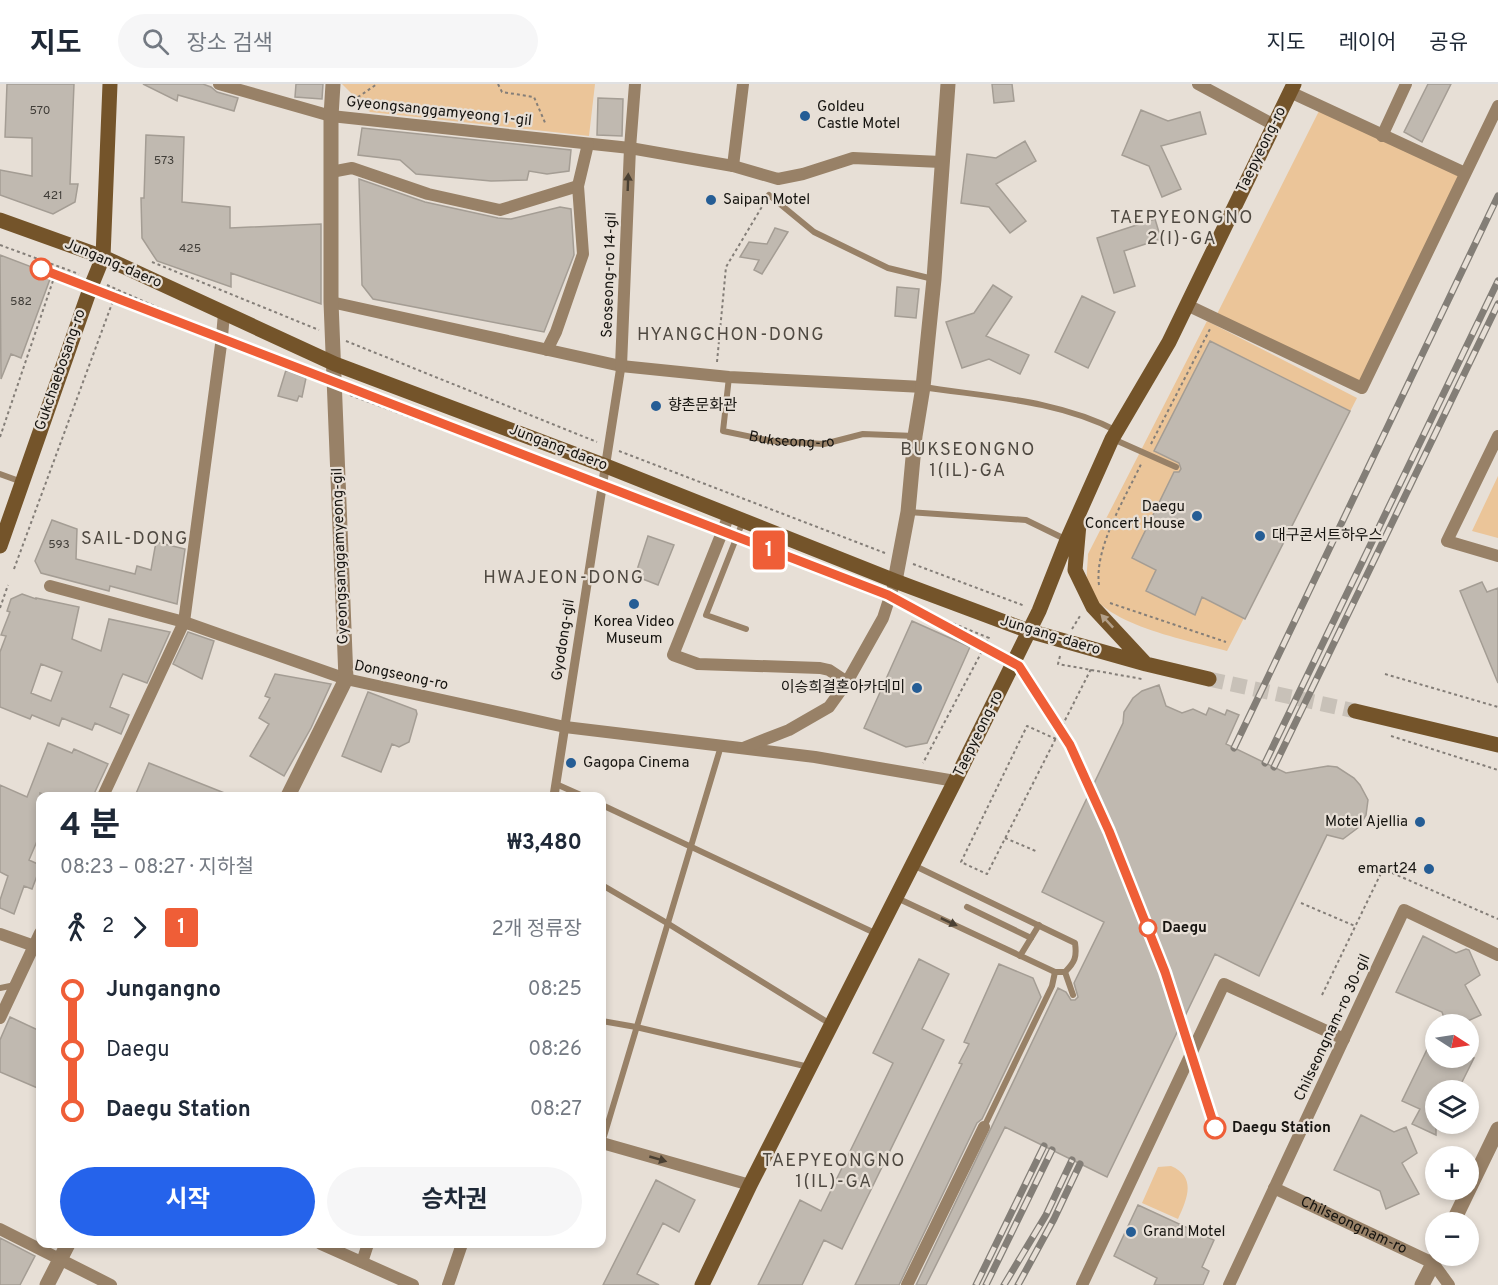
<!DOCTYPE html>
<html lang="ko">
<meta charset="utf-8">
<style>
body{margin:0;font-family:Overpass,"Noto Sans KR",sans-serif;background:#f6f6f7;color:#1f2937;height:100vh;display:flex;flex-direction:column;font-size:22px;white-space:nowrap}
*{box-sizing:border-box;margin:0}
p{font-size:20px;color:#747a83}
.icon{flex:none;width:33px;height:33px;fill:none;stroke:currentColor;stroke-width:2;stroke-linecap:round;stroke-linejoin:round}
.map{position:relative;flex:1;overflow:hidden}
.details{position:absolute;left:36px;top:708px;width:570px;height:456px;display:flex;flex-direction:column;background:#fff;border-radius:12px;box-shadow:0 3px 9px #0003}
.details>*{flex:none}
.badge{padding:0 12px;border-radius:4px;font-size:21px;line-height:39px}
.needle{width:39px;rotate:102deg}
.fabs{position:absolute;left:1425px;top:930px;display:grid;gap:12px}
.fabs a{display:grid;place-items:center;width:54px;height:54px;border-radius:50%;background:#fff;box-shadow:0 3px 9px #0003;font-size:30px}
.map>.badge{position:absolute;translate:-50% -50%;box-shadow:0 0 0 3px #fff}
.legs{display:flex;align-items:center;gap:9px;height:66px;padding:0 24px;font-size:20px}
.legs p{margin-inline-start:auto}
.headline{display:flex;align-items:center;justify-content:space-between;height:102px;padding:0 24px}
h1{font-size:33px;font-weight:700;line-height:45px}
.action{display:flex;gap:12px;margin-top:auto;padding:12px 24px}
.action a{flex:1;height:69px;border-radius:36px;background:#2563eb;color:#fff;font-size:24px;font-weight:700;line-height:69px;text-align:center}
.action a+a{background:#f6f6f7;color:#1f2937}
ul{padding:0 24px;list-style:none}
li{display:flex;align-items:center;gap:21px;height:60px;font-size:22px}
li i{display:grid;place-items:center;width:9px;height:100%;margin:0 8px;background:currentColor}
li i::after{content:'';width:15px;height:15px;margin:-8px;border:4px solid;border-radius:50%;background:#fff}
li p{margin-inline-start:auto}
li:first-child i{background:linear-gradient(#0000 50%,currentColor 0)}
li:last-child i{background:linear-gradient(currentColor 50%,#0000 0)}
header{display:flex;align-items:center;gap:36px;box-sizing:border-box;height:84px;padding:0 30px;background:#fff;border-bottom:2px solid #e0e1e3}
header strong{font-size:28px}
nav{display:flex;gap:33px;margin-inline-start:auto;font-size:21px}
.search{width:420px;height:54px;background:#f6f6f7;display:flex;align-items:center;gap:15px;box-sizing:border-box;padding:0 21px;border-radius:33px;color:#747a83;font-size:22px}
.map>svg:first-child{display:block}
</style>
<header>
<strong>지도</strong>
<div class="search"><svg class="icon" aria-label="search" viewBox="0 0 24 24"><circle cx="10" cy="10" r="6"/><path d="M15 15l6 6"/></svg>장소 검색</div>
<nav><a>지도</a><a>레이어</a><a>공유</a></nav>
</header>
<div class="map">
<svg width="1498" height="1201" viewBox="0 0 1498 1201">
<rect width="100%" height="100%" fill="#e7dfd6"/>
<path fill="#ebc599" d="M342 0H595L589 52 370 28Z
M1321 23 1465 89 1362 304 1215 234Z
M1207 237 1357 314 1227 567C1192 557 1094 540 1087 498 1086 489 1088 479 1088 470Z
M1498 392V454L1472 447Z
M1171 1082C1197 1093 1187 1115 1178 1135L1142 1119 1158 1083Z"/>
<path fill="#c0b9b0" stroke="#a49d94" stroke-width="1.5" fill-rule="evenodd" d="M7 0H74L70 100H78L75 118 53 130 0 111V86L32 92V54L5 53Z
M143 0H203L211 3 217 8 238 14 234 27 178 11 177 17Z
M296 0H323L322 15 295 13Z
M992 0H1012L1014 17 994 19Z
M1428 0H1451L1422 58 1404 48Z
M598 14 623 15 622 52 597 51Z
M1141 26 1168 37 1200 28 1206 50 1161 62 1181 105 1162 113 1149 82 1122 71Z
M362 44 571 66 569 87 547 90 529 87 527 96 491 97 416 90 400 76 358 71Z
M146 51 184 53 182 118 230 123V144L321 140V220L231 189V203L157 177 142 154 141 114H144Z
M1025 57 1036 77 996 100 1026 137 1010 149 989 123 961 119 967 70 996 74Z
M359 95 425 118 498 134 511 135 560 123 571 125 574 171 544 248 373 215 362 201Z
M1155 135 1161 155 1124 167 1135 202 1114 209 1097 154Z
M775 144 788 148 762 190 754 186 759 176 740 173 749 158 767 160Z
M0 171 45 188 50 195 21 274 11 270 1 295Z
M993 201 1012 213 986 252 1029 271 1020 290 989 275 962 284 946 238 974 229Z
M897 203 919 205 916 234 895 232Z
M1082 212 1115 228 1088 284 1055 268Z
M1210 257 1350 327 1245 535 1202 513 1195 531 1146 507 1156 486 1132 474 1174 388H1179L1181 385 1179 379 1154 367Z
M286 286 306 294 302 313 299 312 297 317 278 312Z
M52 436 77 445 76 475 135 490 137 482 151 486 156 458 185 465 177 520 110 502 109 507 41 489 35 477Z
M648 452 674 461 658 501 635 492Z
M1482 498 1487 508 1498 504V599L1460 507Z
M22 510 36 515V514L79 523 72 555 101 567 109 535 170 548 147 599 123 590 120 596 110 623 129 631 121 650 95 639 92 646 62 634 59 642 32 631 30 635 0 623V568L6 552 1 551 10 528 7 527 11 515ZM41 580 62 588 51 617 31 609Z
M912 537 970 563 927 659 906 663 864 644Z
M188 548 214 557 202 595 173 580Z
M275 590 331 600 311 644 284 692 250 672 269 640 259 634 270 614 265 612Z
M1159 601 1166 622 1182 629 1193 625 1206 631 1209 624 1225 631 1227 626 1239 631 1226 660 1286 689 1328 682 1337 683 1354 694 1360 701 1368 716 1366 731 1359 743 1343 755 1327 751 1259 892 1215 870 1107 1093 1005 1043 926 1201H916L1058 904 1066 908 1071 916H1075L1078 913 1074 899 1104 838 1042 808 1123 639 1124 628 1133 614 1142 607Z
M368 608 416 626 417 630 409 658 399 663 392 660 381 688 342 672Z
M48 659 72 669 74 665 108 680 93 712H49L40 709V750L29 776 40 781V784L32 805 24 802 14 830 0 824V816L8 792 0 788V701L27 713Z
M149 679 232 712H135Z
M1423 852 1456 869 1466 865 1469 866 1480 891 1465 901 1481 931 1461 940H1446L1442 928 1396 908Z
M919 875 949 890 922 945 944 956 842 1165 824 1156 802 1201H758L800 1116 821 1127 893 979 873 969Z
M999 880 1033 894 1041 913 982 1035 977 1039 899 1201H855L962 980 959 979 969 960 964 958Z
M10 933 40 947V1005L0 988V956Z
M1436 947V974H1474L1458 1006H1436V1051L1412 1040 1420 1025 1402 1017Z
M1361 1031 1394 1048 1406 1043 1417 1069 1402 1079 1419 1110 1386 1125 1380 1107 1334 1086Z
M656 1096 695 1116 679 1148 663 1139 637 1190 659 1201H603Z
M1138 1121 1214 1156 1202 1183 1209 1187 1203 1201H1154L1157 1194 1114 1172Z
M0 1154 35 1172 20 1201H0Z"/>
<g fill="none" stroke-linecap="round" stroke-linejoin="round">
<path stroke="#c8c1b8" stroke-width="15" stroke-dasharray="15 8" stroke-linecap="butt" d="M1209 595 1355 627"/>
<path stroke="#847e78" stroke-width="2" stroke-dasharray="3 3" stroke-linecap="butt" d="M498 0 502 8 534 13 546 41
M348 20 377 0
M0 161 79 190
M152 178 319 246
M107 201 208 246
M346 257 597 358
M235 259 320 298
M717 278 726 183 763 121
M350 311 592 401
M0 353 58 182
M1151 360 1210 245
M619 367 885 469
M614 410 710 446
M746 459 878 509
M913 480 1025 522
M14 485 117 206
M1099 501C1094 463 1126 413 1142 378
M903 519 989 554 923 679
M1110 519 1226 558
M0 524 8 501
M1072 545 1080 532
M1060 572 1058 580 1142 595
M1385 590 1498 623
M1391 652 1498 686
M1056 655 1027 642 961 778 987 790 1091 585
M1005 754 1038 768
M1301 819 1355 842
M1322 911 1383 785 1498 835"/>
<g stroke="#988167" stroke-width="6">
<path d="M769 111 814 148 888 184 933 195"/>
<path id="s1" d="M729 293 723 347 771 357 824 360 863 350 915 352"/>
<path d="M923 303C988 313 1058 316 1117 347"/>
<path d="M1113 355 1176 383"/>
<path d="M0 390 22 398"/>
<path d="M908 428 1026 436 1067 456"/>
<path d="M743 437 706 531 746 545"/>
<path d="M556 700 583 712"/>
<path d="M602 721 877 850"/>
<path d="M602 801 667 839 832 941"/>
<path d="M897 814 1055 888H1065C1075 878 1077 873 1075 859L913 781"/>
<path d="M967 823 1031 854"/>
<path d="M1020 872 1039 841"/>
<path d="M1065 888 1073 911"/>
<path d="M0 904 15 901"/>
<path d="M602 937 636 943 809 983"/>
<path d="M984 1043 1052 902 1055 888"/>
<path d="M602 1059 721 662"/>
</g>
<path stroke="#988167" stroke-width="9" d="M554 712 621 282"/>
<g stroke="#988167" stroke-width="12">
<path d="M219 0 331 32 630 64 733 82 778 95 803 90 853 74 941 78"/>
<path d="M1198 0 1274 41"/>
<path d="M1290 8 1465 89"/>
<path d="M1382 52 1406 0"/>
<path d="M733 82 743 0"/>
<path d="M331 88 352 84 428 110 500 126 578 102"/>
<path d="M331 218 621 282 729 293 923 303"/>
<path d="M1187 221 1362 304 1498 22"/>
<path d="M547 266 556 248 583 170 578 102 588 60"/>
<path d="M621 282 630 64 635 0"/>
<path d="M1498 352 1447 457 1498 472"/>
<path d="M729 431 673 571 698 580 820 584 829 586 847 598"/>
<path d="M50 502 184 538 346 595 565 643 815 673 955 697"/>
<path d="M743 664 789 646 829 623 847 598 883 534 895 497"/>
<path d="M103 712 184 538 222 253 224 229"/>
<path d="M0 850 40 864"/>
<path d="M0 934 40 849"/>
<path d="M602 1059 750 1101"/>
<path id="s2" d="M1274 1104 1433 1179 1449 1201"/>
<path d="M0 1145 111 1201"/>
<path d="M321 1160 413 1201"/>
<path d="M362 1178 368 1160"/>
<path d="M448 1201 462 1160"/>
<path d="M907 1201 984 1043"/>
<path d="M1082 1201 1224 900 1344 955"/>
<path d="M1229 1201 1404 826 1498 871"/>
</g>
<path stroke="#988167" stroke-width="15" d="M895 497 908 428 915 352 923 303 934 195 948 0
M288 712 346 595 331 218V32L333 0
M1453 1138 1498 1045
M47 1201 68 1160
M1422 1201 1437 1172"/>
<path stroke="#74542a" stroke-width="15" d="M0 136 103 173 335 280 606 382 895 497 1029 547 1146 580 1209 595
M1079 440 1075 486 1093 523 1146 580
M0 462 90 205 103 173 110 0
M1355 627 1498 661
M702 1201 750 1101 955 697 1039 527 1067 456 1112 355 1169 258 1294 0"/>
<defs>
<path id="rail" d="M1234 664 1498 112
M1265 679 1498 197
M1274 683 1498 220
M976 1201 1044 1062
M986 1201 1052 1066
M1004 1201 1046 1131 1072 1076
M1018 1201 1054 1135 1080 1080"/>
</defs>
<use href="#rail" stroke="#837e77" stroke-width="7"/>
<use href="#rail" stroke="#e7dfd6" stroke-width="4.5" stroke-dasharray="14" stroke-linecap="butt"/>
</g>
<defs><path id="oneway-solid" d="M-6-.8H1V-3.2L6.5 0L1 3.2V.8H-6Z" transform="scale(1.5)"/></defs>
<g fill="#4a4033">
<use href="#oneway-solid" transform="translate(628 98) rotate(-88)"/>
<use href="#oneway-solid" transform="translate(949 838) rotate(25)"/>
<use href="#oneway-solid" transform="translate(658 1075) rotate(16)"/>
</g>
<use fill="#b3a089" href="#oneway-solid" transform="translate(1107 537) rotate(-133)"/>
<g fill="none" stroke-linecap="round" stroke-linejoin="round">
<defs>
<path id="line-1" d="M41 185 888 511 1019 582 1070 661 1109 747 1165 888 1215 1044"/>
</defs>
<use href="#line-1" stroke="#fff" stroke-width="14"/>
<use href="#line-1" stroke="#ef5e37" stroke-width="9"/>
</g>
<g fill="#255d95" stroke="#e7dfd6" stroke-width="2">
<circle cx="805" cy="32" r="6"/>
<circle cx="711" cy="116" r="6"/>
<circle cx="656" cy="322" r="6"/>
<circle cx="1197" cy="432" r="6"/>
<circle cx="1260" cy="452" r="6"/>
<circle cx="634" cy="520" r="6"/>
<circle cx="917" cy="604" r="6"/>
<circle cx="571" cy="679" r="6"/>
<circle cx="1420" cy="738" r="6"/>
<circle cx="1429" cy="785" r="6"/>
<circle cx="1131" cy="1148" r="6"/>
</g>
<g fill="#fff" stroke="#ef5e37" stroke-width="3">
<circle cx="41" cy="185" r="10"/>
<circle cx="1148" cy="844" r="8"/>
<circle cx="1215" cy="1044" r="10"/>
</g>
<g text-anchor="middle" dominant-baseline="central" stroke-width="4.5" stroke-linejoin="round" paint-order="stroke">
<g font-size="12" fill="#403d38">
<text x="40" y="27">570</text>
<text x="164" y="77">573</text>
<text x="53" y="112">421</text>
<text x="190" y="165">425</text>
<text x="21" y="218">582</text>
<text x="59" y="461">593</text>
</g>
<g font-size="15" fill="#161410" stroke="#e7dfd6" text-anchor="start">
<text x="817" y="23">Goldeu<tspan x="817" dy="17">Castle Motel</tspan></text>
<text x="723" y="116">Saipan Motel</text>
<text x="668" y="322">향촌문화관</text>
<text x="1185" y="423" text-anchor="end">Daegu<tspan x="1185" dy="17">Concert House</tspan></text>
<text x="1272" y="452">대구콘서트하우스</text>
<text x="634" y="538" text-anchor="middle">Korea Video<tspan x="634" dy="17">Museum</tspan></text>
<text x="905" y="604" text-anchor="end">이승희결혼아카데미</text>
<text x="583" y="679">Gagopa Cinema</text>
<text x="1408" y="738" text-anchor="end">Motel Ajellia</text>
<text x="1417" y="785" text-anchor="end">emart24</text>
<text x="1143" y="1148">Grand Motel</text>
</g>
<g font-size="15" fill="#161410" stroke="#e7dfd6">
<text transform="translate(439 28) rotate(6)">Gyeongsanggamyeong 1-gil</text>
<text transform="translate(1262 66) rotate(-64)">Taepyeong-ro</text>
<text transform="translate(113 180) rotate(23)">Jungang-daero</text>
<text transform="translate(610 191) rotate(-88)">Seoseong-ro 14-gil</text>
<text transform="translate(61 286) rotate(-71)">Gukchaebosang-ro</text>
<text stroke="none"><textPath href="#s1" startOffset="124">Bukseong-ro</textPath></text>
<text transform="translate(558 364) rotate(21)">Jungang-daero</text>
<text transform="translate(341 472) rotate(-92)">Gyeongsanggamyeong-gil</text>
<text transform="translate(1050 552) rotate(17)">Jungang-daero</text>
<text transform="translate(564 556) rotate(-81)">Gyodong-gil</text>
<text transform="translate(401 592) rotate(12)">Dongseong-ro</text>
<text transform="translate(979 650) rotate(-64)">Taepyeong-ro</text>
<text transform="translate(1333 944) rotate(-65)">Chilseongnam-ro 30-gil</text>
<text stroke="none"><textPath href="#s2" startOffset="88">Chilseongnam-ro</textPath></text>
</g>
<g font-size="15" font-weight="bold" fill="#161410" stroke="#e7dfd6" text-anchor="start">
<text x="1162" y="844">Daegu</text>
<text x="1232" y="1044">Daegu Station</text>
</g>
<g font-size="18" letter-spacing="1.5" fill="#4f4941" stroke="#e7dfd6">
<text x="1182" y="134">TAEPYEONGNO<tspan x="1182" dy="21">2(I)-GA</tspan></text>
<text x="731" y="251">HYANGCHON-DONG</text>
<text x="968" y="366">BUKSEONGNO<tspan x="968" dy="21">1(IL)-GA</tspan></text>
<text x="135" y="455">SAIL-DONG</text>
<text x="564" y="494">HWAJEON-DONG</text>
<text x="834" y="1077">TAEPYEONGNO<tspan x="834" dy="21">1(IL)-GA</tspan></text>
</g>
</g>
</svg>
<div class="fabs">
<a><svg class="needle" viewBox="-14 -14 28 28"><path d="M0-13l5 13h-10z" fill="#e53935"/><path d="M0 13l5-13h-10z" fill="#747a83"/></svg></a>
<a><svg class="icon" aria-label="layers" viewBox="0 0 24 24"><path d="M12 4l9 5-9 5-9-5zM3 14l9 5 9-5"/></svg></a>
<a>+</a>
<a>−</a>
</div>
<b class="badge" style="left:769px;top:466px;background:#ef5e37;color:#fff">1</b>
<section class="details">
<div class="headline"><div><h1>4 분</h1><p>08:23 – 08:27 · 지하철</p></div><b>₩3,480</b></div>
<div class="legs"><svg class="icon" aria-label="walk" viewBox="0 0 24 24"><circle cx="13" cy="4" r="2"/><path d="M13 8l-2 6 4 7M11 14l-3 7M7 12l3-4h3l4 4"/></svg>2<svg class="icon" aria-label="forward" viewBox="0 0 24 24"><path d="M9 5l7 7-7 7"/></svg><b class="badge" style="background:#ef5e37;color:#fff">1</b><p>2개 정류장</p></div>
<ul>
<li><i style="color:#ef5e37"></i><b>Jungangno</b><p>08:25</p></li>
<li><i style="color:#ef5e37"></i><span>Daegu</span><p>08:26</p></li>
<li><i style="color:#ef5e37"></i><b>Daegu Station</b><p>08:27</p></li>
</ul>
<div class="action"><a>시작</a><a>승차권</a></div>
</section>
</div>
